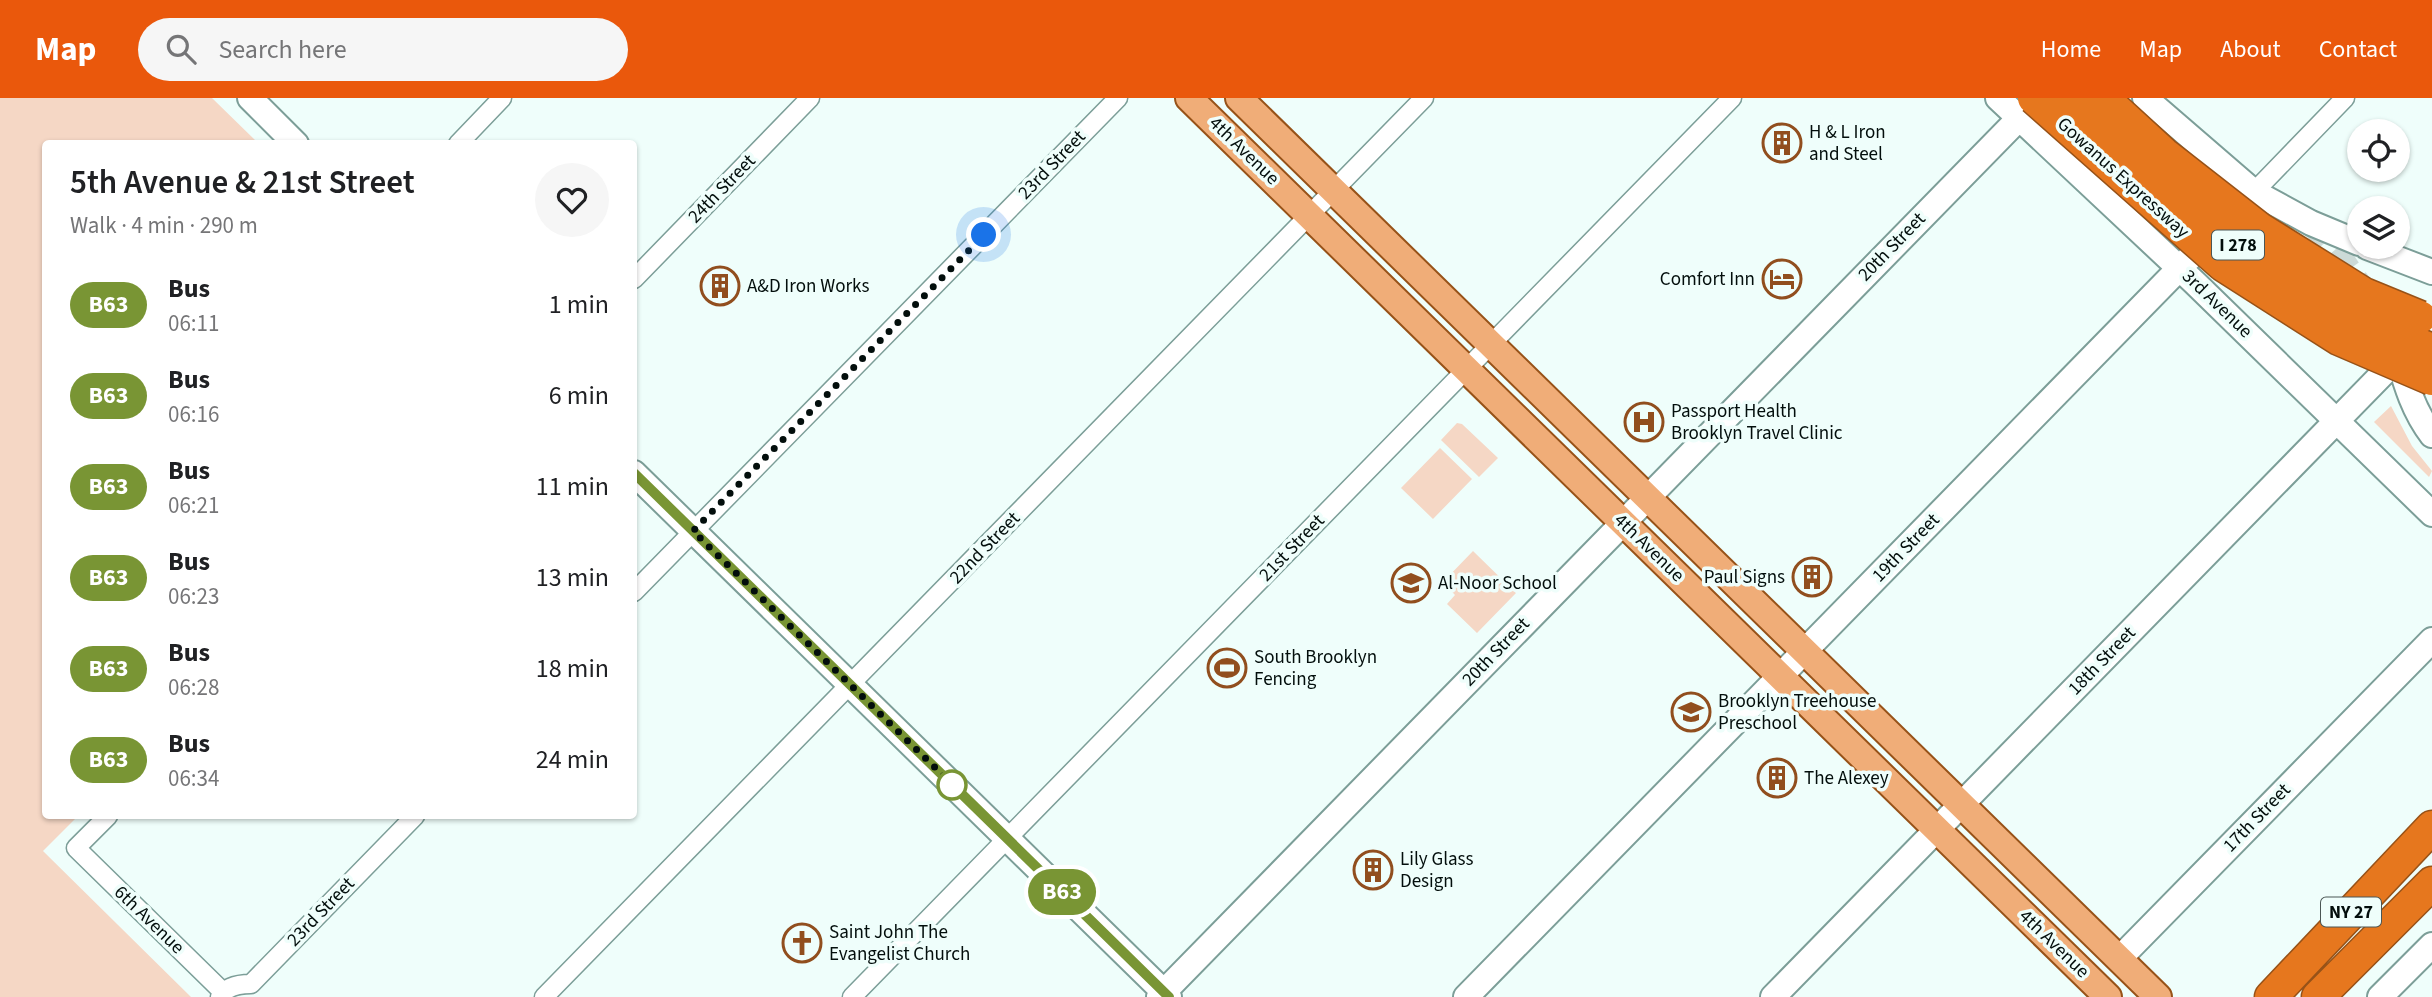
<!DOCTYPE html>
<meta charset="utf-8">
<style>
body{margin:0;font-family:"Source Sans 3",sans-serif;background:#f6f6f6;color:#202124;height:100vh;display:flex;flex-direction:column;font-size:26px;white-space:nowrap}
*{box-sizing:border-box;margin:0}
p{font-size:23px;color:#757577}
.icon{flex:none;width:38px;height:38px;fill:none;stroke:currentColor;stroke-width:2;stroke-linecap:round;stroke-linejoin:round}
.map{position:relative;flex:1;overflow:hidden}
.panel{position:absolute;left:42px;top:42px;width:595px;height:679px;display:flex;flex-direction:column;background:#fff;border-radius:7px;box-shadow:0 2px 5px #0004}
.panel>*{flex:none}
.badge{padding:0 14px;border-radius:23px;font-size:24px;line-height:46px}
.buttons{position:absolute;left:2347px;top:21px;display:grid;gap:14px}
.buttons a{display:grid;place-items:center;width:63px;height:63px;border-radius:50%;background:#fff;box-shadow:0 2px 5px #0004;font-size:35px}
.you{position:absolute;width:35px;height:35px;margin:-18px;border:5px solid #fff;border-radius:50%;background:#1a73e8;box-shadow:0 0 0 10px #1a73e833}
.map>.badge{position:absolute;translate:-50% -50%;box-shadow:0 0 0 4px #fff}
.round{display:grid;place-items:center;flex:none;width:74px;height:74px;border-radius:37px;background:#f6f6f6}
.summary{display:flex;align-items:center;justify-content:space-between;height:119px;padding:0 28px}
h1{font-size:33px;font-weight:600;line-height:52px}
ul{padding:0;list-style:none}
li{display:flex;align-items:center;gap:21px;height:91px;padding:0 28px}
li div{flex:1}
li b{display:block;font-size:26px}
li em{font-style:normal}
li .badge{min-width:77px;font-weight:700;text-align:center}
header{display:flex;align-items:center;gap:42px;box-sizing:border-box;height:98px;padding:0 35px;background:#ea580c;color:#fff}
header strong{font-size:33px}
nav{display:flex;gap:38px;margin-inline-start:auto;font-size:24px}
.search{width:490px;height:63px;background:#f6f6f6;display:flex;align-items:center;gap:18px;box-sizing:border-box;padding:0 24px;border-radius:38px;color:#757577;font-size:26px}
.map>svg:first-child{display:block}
</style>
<header>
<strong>Map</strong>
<div class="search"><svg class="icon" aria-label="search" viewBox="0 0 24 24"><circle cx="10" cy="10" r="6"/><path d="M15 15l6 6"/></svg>Search here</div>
<nav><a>Home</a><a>Map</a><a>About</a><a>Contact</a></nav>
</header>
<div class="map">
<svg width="2432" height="899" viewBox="0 0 2432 899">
<rect width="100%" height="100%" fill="#effefb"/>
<path fill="#f5d7c5" d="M0 0H212L258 45 46 46V718H78L43 753 191 899H0Z
M2391 308 2412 348 2432 373 2429 379 2374 324Z
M1457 325 1462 326 1498 360 1479 379 1441 342Z
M1440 350 1472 381 1433 421 1401 390Z
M1473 453 1516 495 1477 535 1447 506 1455 497 1443 484Z"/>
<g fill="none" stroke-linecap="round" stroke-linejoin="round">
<path stroke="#ccdad7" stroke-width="24" stroke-dasharray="24 12" stroke-linecap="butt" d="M2311 125 2341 160 2365 194"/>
<defs>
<path id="street" d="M458 46 502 0
M2254 94 2345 0
M634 181 810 0
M634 494 1118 0
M108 718 76 750 223 894
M220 899C226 888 240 886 251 886L415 718
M544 899 1424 0
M852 899 1732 0"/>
<path id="secondary" d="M250 0 296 46
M1998 0 2194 184 2432 416
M2145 0 2254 94 2311 125 2359 145
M2367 149 2432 174
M2398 259C2406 287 2414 314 2432 337
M634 375 1169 899
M2119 861 2432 542
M1159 899 2039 0
M1466 899 2254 94
M1773 899 2404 254
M2380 899 2432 847"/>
<path id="primary" d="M1189 0 2108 899
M1239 0 2158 899"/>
<path id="highway" d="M2271 899 2432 729
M2318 899 2432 785"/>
</defs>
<use href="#street" stroke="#7c9e98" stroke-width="21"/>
<use href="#secondary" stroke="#7c9e98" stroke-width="28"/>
<use href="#primary" stroke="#975218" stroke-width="30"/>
<use href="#highway" stroke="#975218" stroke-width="35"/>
<use href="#street" stroke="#fff" stroke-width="18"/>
<use href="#secondary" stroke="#fff" stroke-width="24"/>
<use href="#primary" stroke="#f0ad78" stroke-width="26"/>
<use href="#highway" stroke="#e6771e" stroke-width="32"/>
<defs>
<path id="highway-bridge" d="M2034 0 2223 167 2339 241 2432 281
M2072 0 2186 108 2278 177 2373 228 2432 252
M2103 0 2164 56 2260 131 2364 196 2420 219"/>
</defs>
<use href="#highway-bridge" stroke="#975218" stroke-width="35" stroke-linecap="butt"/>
<use href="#highway-bridge" stroke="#e6771e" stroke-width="32"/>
</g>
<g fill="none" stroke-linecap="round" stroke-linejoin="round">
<defs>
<path id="line" d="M634 375 1169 899"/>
</defs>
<use href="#line" stroke="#fff" stroke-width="16"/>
<use href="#line" stroke="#799534" stroke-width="10"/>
<path stroke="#030e0c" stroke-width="7" stroke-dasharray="0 12.6" d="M952 687 957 691 693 433 984 137"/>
</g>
<defs>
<symbol id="building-ring" viewBox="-11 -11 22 22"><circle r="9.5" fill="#effefb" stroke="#914e1e" stroke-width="1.5"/><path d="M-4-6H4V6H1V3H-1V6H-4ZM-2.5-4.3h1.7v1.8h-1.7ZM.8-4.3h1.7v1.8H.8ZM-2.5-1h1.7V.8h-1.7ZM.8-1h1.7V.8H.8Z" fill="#914e1e"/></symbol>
<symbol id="hotel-ring" viewBox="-11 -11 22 22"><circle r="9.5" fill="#effefb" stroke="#914e1e" stroke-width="1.5"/><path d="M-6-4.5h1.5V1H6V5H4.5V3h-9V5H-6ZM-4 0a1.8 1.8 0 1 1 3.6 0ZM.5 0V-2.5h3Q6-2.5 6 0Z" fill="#914e1e"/></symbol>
<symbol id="hospital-ring" viewBox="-11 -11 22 22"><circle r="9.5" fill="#effefb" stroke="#914e1e" stroke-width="1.5"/><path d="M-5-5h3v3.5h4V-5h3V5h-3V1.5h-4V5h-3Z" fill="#914e1e"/></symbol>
<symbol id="school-ring" viewBox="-11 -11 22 22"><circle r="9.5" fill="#effefb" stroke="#914e1e" stroke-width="1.5"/><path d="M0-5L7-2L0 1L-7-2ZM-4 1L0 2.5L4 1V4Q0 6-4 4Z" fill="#914e1e"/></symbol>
<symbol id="stadium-ring" viewBox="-11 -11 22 22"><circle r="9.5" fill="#effefb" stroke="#914e1e" stroke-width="1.5"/><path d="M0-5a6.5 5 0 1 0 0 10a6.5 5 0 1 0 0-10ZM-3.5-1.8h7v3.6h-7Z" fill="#914e1e"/></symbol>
<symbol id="church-ring" viewBox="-11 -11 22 22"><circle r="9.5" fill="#effefb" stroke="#914e1e" stroke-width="1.5"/><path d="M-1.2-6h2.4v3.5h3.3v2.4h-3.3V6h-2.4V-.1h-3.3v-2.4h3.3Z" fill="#914e1e"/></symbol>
</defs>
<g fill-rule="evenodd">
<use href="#building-ring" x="1760" y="23" width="44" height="44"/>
<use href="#hotel-ring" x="1760" y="159" width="44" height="44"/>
<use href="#building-ring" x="698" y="166" width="44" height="44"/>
<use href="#hospital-ring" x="1622" y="302" width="44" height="44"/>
<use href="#building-ring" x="1790" y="457" width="44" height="44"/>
<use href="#school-ring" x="1389" y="463" width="44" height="44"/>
<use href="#stadium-ring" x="1205" y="548" width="44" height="44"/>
<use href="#school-ring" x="1669" y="592" width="44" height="44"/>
<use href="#building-ring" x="1755" y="658" width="44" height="44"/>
<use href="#building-ring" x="1351" y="750" width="44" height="44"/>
<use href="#church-ring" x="780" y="823" width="44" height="44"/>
</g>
<circle fill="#fff" stroke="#799534" stroke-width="3.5" cx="952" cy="687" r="14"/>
<g text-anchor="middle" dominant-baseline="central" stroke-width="7" stroke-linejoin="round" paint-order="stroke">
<g fill="#effefb" stroke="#4a5654" stroke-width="2">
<rect x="2212" y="132.5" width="52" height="29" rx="5"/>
<rect x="2321" y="799.5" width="60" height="29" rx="5"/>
</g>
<g font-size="18" font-weight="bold" fill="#030e0c">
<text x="2238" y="147">I 278</text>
<text x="2351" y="814">NY 27</text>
</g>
<g font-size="19" fill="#030e0c" stroke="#effefb" text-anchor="start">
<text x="1809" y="34">H &amp; L Iron<tspan x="1809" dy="22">and Steel</tspan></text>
<text x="1755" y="181" text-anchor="end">Comfort Inn</text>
<text x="747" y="188">A&amp;D Iron Works</text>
<text x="1671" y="313">Passport Health<tspan x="1671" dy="22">Brooklyn Travel Clinic</tspan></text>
<text x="1785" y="479" text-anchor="end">Paul Signs</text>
<text x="1438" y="485">Al-Noor School</text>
<text x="1254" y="559">South Brooklyn<tspan x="1254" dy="22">Fencing</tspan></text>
<text x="1718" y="603">Brooklyn Treehouse<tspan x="1718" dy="22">Preschool</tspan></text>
<text x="1804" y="680">The Alexey</text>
<text x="1400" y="761">Lily Glass<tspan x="1400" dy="22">Design</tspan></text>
<text x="829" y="834">Saint John The<tspan x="829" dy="22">Evangelist Church</tspan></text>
</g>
<g font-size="19" fill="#030e0c" stroke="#effefb">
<text transform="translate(1244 53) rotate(44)">4th Avenue</text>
<text transform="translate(1052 67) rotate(-46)">23rd Street</text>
<text transform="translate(2123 80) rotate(42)">Gowanus Expressway</text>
<text transform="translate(722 91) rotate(-46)">24th Street</text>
<text transform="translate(1892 149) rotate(-46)">20th Street</text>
<text transform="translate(2217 206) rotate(44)">3rd Avenue</text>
<text transform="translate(985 450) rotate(-46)">22nd Street</text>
<text transform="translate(1292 450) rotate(-46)">21st Street</text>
<text transform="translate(1649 450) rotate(44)">4th Avenue</text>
<text transform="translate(1906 450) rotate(-46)">19th Street</text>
<text transform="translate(1496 554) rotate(-46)">20th Street</text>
<text transform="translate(2102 563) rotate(-46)">18th Street</text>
<text transform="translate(2257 720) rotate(-46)">17th Street</text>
<text transform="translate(321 814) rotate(-46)">23rd Street</text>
<text transform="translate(149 822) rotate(44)">6th Avenue</text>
<text transform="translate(2054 846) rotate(44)">4th Avenue</text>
</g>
</g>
</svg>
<div class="buttons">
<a><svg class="icon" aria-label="locate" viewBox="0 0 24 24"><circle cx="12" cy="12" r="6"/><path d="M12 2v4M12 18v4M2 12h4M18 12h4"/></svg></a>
<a><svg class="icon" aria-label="layers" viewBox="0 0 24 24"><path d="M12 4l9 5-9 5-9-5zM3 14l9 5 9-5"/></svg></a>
</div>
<div class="you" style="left:984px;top:137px"></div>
<b class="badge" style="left:1062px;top:794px;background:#799534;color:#fff">B63</b>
<section class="panel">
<div class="summary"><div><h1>5th Avenue &amp; 21st Street</h1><p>Walk · 4 min · 290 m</p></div><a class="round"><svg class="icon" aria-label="heart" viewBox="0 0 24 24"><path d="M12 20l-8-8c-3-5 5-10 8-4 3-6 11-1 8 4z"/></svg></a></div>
<ul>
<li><span class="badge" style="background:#799534;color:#fff">B63</span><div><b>Bus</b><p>06:11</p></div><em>1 min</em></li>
<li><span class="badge" style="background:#799534;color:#fff">B63</span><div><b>Bus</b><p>06:16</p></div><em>6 min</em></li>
<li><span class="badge" style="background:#799534;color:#fff">B63</span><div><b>Bus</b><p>06:21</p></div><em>11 min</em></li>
<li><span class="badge" style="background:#799534;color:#fff">B63</span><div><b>Bus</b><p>06:23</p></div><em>13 min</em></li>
<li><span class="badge" style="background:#799534;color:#fff">B63</span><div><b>Bus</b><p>06:28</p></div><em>18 min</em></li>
<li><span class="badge" style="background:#799534;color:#fff">B63</span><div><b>Bus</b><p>06:34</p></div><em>24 min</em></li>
</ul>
</section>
</div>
